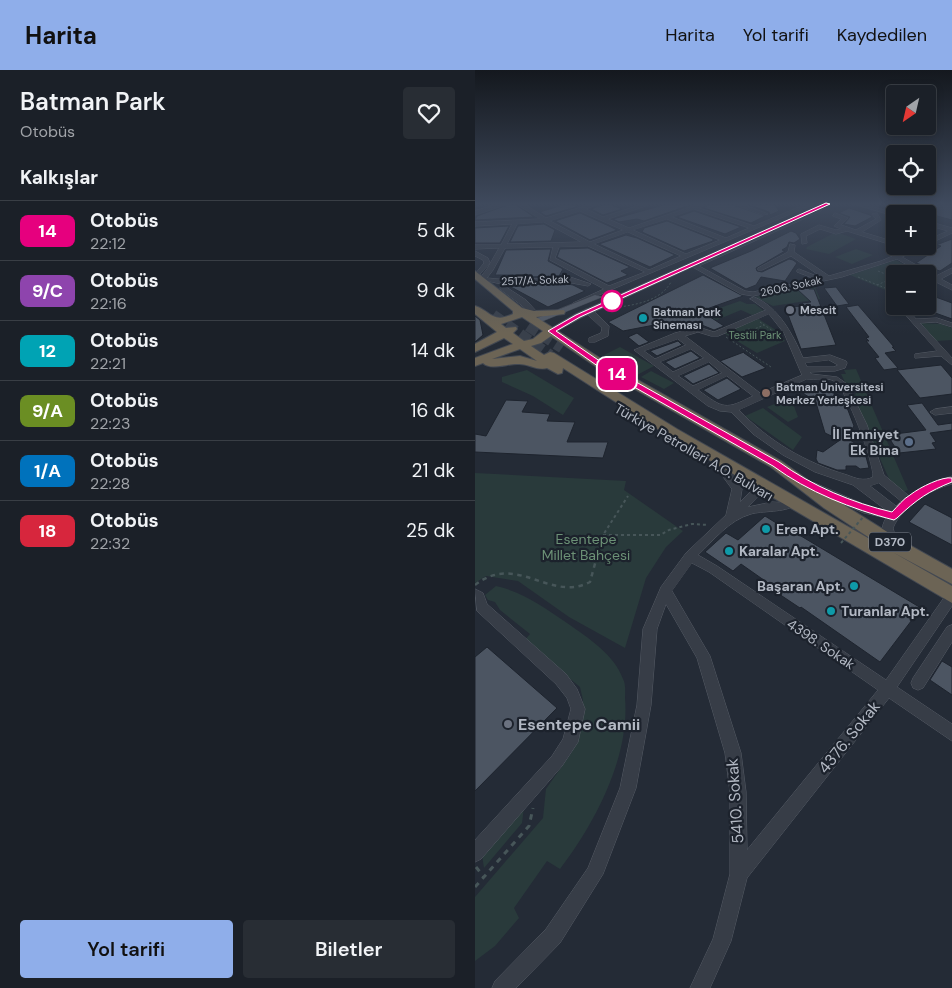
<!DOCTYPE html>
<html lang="tr">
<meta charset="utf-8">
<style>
body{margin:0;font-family:"DM Sans",sans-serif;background:#282d34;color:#f1f3f6;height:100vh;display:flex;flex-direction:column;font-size:19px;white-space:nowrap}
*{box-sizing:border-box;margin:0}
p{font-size:16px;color:#a0a3a8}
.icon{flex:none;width:28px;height:28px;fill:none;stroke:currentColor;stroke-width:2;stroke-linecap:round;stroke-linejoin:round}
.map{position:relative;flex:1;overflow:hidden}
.details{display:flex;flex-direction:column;background:#1b2028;width:475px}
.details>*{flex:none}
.badge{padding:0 10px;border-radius:8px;font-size:18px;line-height:32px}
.needle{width:32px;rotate:214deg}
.buttons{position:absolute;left:411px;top:15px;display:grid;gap:10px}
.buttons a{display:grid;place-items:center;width:50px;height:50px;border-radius:5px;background:#1b2028;box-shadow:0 2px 8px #0003,0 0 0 1px #393e45;font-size:25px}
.map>.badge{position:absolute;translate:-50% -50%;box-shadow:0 0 0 2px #fff}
h2{padding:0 20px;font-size:19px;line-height:45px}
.round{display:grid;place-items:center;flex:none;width:52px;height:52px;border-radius:5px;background:#282d34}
.overview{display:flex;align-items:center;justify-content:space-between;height:85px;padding:0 20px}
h1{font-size:24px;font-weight:600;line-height:38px}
.button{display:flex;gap:10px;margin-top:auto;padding:10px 20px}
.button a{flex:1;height:58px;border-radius:5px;background:#8faeea;color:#111;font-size:20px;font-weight:600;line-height:58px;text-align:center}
.button a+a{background:#282d34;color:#f1f3f6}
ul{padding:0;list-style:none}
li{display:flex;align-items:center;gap:15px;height:60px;padding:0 20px;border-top:1px solid #393e45}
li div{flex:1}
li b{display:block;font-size:19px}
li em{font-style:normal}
li .badge{min-width:55px;font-weight:700;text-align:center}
header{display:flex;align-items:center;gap:30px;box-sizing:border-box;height:70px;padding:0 25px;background:#8faeea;color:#111}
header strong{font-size:24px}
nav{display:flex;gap:28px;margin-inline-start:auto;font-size:18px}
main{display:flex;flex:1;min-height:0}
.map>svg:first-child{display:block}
</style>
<header>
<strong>Harita</strong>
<nav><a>Harita</a><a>Yol tarifi</a><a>Kaydedilen</a></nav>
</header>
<main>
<section class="details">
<div class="overview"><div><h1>Batman Park</h1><p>Otobüs</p></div><a class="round"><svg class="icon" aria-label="heart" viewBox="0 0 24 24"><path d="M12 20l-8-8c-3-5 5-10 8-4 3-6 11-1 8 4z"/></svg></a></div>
<h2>Kalkışlar</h2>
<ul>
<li><span class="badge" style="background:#e6007e;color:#fff">14</span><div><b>Otobüs</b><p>22:12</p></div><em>5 dk</em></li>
<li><span class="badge" style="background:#8e44ad;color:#fff">9/C</span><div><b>Otobüs</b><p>22:16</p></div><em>9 dk</em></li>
<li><span class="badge" style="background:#00a3b4;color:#fff">12</span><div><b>Otobüs</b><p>22:21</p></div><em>14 dk</em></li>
<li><span class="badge" style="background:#6b8e23;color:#fff">9/A</span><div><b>Otobüs</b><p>22:23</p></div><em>16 dk</em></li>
<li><span class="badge" style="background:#0072bc;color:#fff">1/A</span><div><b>Otobüs</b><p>22:28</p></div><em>21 dk</em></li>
<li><span class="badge" style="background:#d7263d;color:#fff">18</span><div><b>Otobüs</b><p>22:32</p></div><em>25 dk</em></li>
</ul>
<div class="button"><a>Yol tarifi</a><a>Biletler</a></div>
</section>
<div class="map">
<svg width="477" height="918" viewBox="0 0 477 918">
<rect width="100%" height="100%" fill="#242b36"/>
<path fill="#293a3b" d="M361 162 381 169 354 184 331 179 332 177Z
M381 179 398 185 377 194 360 187Z
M421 190 445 204H420V224L375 205Z
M339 215 345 229 298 236 280 227Z
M265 231 272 234H280L289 241 277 245 266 240 242 250 237 249 227 257 219 256 207 251Z
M282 248 304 262 310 271 282 283 247 262Z
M446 253 466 254 477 258V270L461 271Z
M145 277 179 296 162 305 129 285Z
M381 299 433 420 428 422 415 411 377 326 381 324 375 315 371 314 366 304H371L369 300Z
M52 300 99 328 88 345 58 326 27 312V307Z
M176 301 199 313 189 319 166 307Z
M312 329 317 331 323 347 313 352 292 337Z
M288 338 327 367 318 380 270 346Z
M0 403 151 411 149 420 208 461 191 477 171 508 150 578 94 547 43 511 11 506 0 513Z
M21 516C48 522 70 538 92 553 113 568 139 584 148 609 151 614 150 622 150 628 155 687 120 753 85 799L72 791 39 838 44 848 20 876 0 891V827L68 748 71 719 97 682 105 659 108 630 105 617 49 571 55 564 25 540 20 532 13 530 10 525Z
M49 737 47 753 9 798 7 785Z"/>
<path fill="#4c5562" stroke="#1e242e" d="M35 134H40L59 147 0 150 2 146Z
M90 134 104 136 71 146 65 142Z
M131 134H134L147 139 128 145 116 139Z
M192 134H218L169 151 162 149 144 152 138 149Z
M234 134H256L290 146 276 153 229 138Z
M272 134H299L304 141 295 145 294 142Z
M417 134H477V150L462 146 459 148 452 146V144H443L417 137Z
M374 138 395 145 397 147 380 156 369 154 375 147 364 143Z
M219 141 266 157 250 164 202 147Z
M105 143 134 156 142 160 115 170 80 151Z
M192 151 238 169V171L209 181 167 162 169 158Z
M69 154 80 160 76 171 35 172 43 156Z
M34 156 25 173H0V158Z
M316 161 321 163 325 169 319 173 314 172 312 177 307 180 310 181 281 198 282 201 287 202 314 189 318 190 322 193 310 211 286 207 281 215 271 219 235 198 276 181Z
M151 165 162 168 200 185 175 197 124 174Z
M477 169V193L465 201 441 193 466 176 461 175Z
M113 178 155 197 146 201 153 205 132 213 82 187 85 179Z
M76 179 73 191 88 199 84 206 51 207 54 205H20L31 180Z
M228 205 268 226 226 241 249 256 239 260 222 253 205 260 195 252 148 261 133 252Z
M86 213 98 215 110 221 73 237 36 217 39 216Z
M332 217 334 219H339L361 275 326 279 310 237 329 236 327 233 336 232 322 219Z
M361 217 367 225 374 234 362 236 349 218Z
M458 226 477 233V249L452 240V229Z
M383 235 419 277H417L421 281 410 283 423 298 409 300 400 288 404 287 391 271H394L391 268 394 267 371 237Z
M0 246 5 250 8 265 0 272Z
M162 263 174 272 164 276 153 267Z
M203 271 207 275 182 286 175 281Z
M216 281 225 288 200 299 190 292Z
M269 282V283L291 298 267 307 245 291Z
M234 294 244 303 218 314 208 306Z
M466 295 477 308V324L445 328 422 300Z
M252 308 266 319 243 330 228 320Z
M338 313 345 317 360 315 362 317 356 322 368 327 379 356 377 359 383 365 375 370 389 379 394 398 385 399 381 396H371V400H362L343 393 341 389 342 380 348 382 365 370 350 363 339 326 334 327 329 324 328 320Z
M31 330 53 331 47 342 75 344 72 351 100 352 92 372H133L128 388 0 382V364L11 366Z
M447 333 463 355 477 353V360L455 363 461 372 457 373 461 379 424 383 412 365 451 360 432 335Z
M450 434 477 448V475L434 452Z
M290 446 314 461 316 460 446 538 405 592 326 537 325 538 301 522 303 520 266 494 258 501 230 482 251 463 263 470Z
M12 577 82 638 0 721V587Z
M467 591 477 597V625L455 610Z"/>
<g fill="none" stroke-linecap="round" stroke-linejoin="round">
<path stroke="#39404b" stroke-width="11" stroke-dasharray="11 5.5" stroke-linecap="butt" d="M18 245 75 285
M53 256 87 278"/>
<defs>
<path id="minor" d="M24 134H33L0 145V141Z
M42 134H49L71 148 116 134H124L111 139 128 147 168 134H176L133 149 154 158 224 134H232L224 138 279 156 331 134H339L119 227 101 237H98V233L129 219 75 190 78 177 30 178 18 200 12 208 34 210 95 207 116 214 113 216 86 211 32 214 31 217 51 230 62 242 63 244 59 246 45 234 25 219 26 214 4 209 12 199 24 178 0 179V175H26L37 154 0 156V152L65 149ZM219 139 274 158 251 168 197 147ZM105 141 148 160 115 172 75 151ZM192 149 245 170 211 184 158 160ZM69 152 106 172 32 174 42 154ZM153 162 206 186 174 200 119 174ZM113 176 170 202 134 216 80 188 84 177Z
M259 134H267L293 144 288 145Z
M379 134H388L423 144H420V146Z
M346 135 349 137 346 141 224 196 270 221 278 222 337 210 335 207 322 202V200L324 199 339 205 343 209 348 208 316 186 287 200H283V198L313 182 315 174 320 175 319 182 354 206 406 191 441 176H449L427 187 461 206 477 198V203L466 209 477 215V220L461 212H455L454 211 456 209 452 207V204H447L422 189 367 207 278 226 266 224 214 195 342 139Z
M360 143 373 148 366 155 381 160 401 149 397 144 402 143 406 150 387 162 420 172V176L372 161 361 164 345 159 331 166 332 173 327 174 326 164 344 155 361 160 366 159 359 156 366 149 358 146Z
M452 151 477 158V163L452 175V170L473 161 452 155Z
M0 181 13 188 15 193 4 205 1 203 9 193 8 190 0 186Z
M279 227C304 237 318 265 328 288L355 285 371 291 372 293 370 298 360 301 335 302 336 304 362 307 372 314 392 355 409 405 434 426 456 414 477 406V414C455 420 427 436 418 458L422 473 420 476H412C406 465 405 459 411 448L389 443 332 419 331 416 332 413H340L395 437 411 440 378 415 340 402 308 385 278 364 256 342 245 341 233 336 159 280 200 263 223 257 239 262 291 240 277 230 275 229ZM294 244 309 263 327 305 285 323 210 266 223 262 236 266H243ZM203 269 211 275 180 289 169 281ZM216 279 229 288 198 302 185 292ZM354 290 363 295 359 297H332L330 293ZM234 292 247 303 218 316 203 306ZM252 306 278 326C250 340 249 339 223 320ZM332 309C340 310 352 307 359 311 372 319 399 393 398 407 389 412 380 408 372 405 331 393 293 371 264 340ZM404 413 426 431 421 436 395 416Z
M423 236H430L441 249 462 248 477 253V257L461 252 445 253 477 288V295L466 286 440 288V284L462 281Z
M111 239H117L134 256 133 266 120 272H114V268L126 263 127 258 111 243Z
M477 337V343L460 345 455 342 460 339Z
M248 397 258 403 267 419 265 432 279 418 283 417 288 421 273 437 297 432 316 433 317 436C313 442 285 441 276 444 254 450 239 470 223 485L242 496 411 610 473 522 477 521V536L422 617 477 654V671L414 628 272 808 256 871 235 918H215L238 869 255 804V722L250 683 222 588 191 534 182 559 176 635 161 718 128 804 85 873 41 918H17L20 911 71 859 113 798 145 718 162 635 168 559 186 517 211 483 251 445 257 419 243 400ZM217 493 234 502 403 620 272 780 271 722 266 683 235 586 197 521Z
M0 519 8 523 12 534 91 604 102 619 110 639 103 672 87 696 6 789 0 792V770L77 686 88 669 96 639 92 628 81 614 2 541Z
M477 555V572L448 618 443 620 438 618 436 613 438 608 472 557Z"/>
<path id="major" d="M348 134H356L106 248 79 263 76 264 71 261 100 244Z
M120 225 127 227 63 253 60 254 55 251Z"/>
<path id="highway" d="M0 201 47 238 59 241 89 240 90 242 89 244 61 247 131 292 306 391 361 430 422 468 477 499V514L410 478 349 438 296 397 123 298 76 266 66 273 56 276 69 285 75 282 79 283 202 359 477 516V533L192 365 88 298 87 303 83 304 72 298C63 301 54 294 44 294 34 293 16 301 8 293L0 296V288L38 274 29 268 0 282V274L22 262 0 244V236C16 241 17 254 38 244V241L0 209ZM47 247 68 261 58 269 49 271 38 263 42 259 41 257 31 258 26 254ZM45 279 62 291 45 286 17 289Z"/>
</defs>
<use href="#minor" stroke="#555b65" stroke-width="1"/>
<use href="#major" stroke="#404650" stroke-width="1"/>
<use href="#highway" stroke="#424852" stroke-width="2"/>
<path stroke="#475659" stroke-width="1" stroke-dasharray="2 2" stroke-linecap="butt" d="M442 134 477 143
M182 165 201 158
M403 201 415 206
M427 204 433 201
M420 206H415L414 208 420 209
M383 207 420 222
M402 215 416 209
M145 237C164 234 186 230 196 212
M285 252 298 261 287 266 289 268
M274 259 278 261 276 264 267 262Z
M277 260 289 255
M251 267 296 297
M254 269 268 263"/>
<path stroke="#475659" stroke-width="2" stroke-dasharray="3 3" stroke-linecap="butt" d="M128 465H185L194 460 217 454 233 455
M124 480 128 465 153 426"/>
<path stroke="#475659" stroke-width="2.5" stroke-dasharray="4.5 4.5" stroke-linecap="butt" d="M0 515C42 482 75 533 115 512L124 479"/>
<path stroke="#475659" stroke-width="3" stroke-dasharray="5.5 5.5" stroke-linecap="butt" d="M1 797 9 807
M0 817 54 756 58 738"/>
<use href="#minor" fill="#373d47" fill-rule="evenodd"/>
<use href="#major" fill="#555c67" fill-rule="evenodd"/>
<use href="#highway" fill="#6c6455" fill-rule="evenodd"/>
<path stroke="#475659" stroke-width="2" stroke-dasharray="3 3" stroke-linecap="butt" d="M366 473 389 446"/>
</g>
<linearGradient id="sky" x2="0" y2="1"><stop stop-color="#14181e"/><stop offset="0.51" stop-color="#3f4a5d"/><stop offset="1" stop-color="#3f4a5d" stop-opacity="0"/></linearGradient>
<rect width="477" height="263" fill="url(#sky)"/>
<path fill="#e6007e" stroke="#fff" d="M351 133 355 134 105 247 81 261 129 294 304 392C337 416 378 433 417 442 423 436 428 429 435 425 445 417 468 406 477 408V412C454 421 442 429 422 448L419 450C377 439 333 422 298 396L124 297 73 261 101 245Z"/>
<circle fill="#fff" stroke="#e6007e" stroke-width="2.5" cx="137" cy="231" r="10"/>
<g fill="#6b7280" stroke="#1c222c" stroke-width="2">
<circle cx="315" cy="240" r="5"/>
<circle cx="33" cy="654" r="5"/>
</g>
<g fill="#0f9aa8" stroke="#1c222c" stroke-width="2">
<circle cx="168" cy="248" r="5"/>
<circle cx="291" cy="459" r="5"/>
<circle cx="254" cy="481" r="5"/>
<circle cx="379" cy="516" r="5"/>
<circle cx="356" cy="541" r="5"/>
</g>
<circle fill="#8d6e63" stroke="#1c222c" stroke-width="2" cx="291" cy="323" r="5"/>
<circle fill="#5c6f8a" stroke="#1c222c" stroke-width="2" cx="434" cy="372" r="5"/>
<g text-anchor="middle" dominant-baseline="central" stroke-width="4.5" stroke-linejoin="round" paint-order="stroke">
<g font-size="11" fill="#b2b8c3" stroke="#1c222c">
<text transform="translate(60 210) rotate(-2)">2517/A. Sokak</text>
<text transform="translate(316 216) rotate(-12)">2606. Sokak</text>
</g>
<g font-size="11" font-weight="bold" fill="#b2b8c3" stroke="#1c222c" text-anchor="start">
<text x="325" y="240">Mescit</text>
<text x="178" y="242">Batman Park<tspan x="178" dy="13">Sineması</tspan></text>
<text x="301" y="317">Batman Üniversitesi<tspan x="301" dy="13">Merkez Yerleşkesi</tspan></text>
</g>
<g font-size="11" fill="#6c9176" stroke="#1c222c">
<text x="280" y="265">Testili Park</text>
</g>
<rect fill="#1c222c" stroke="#858b96" stroke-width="1" x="394" y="462.5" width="42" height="19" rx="4"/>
<g font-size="12" font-weight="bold" fill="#b2b8c3">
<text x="415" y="472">D370</text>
</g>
<g font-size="14" font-weight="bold" fill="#b2b8c3" stroke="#1c222c" text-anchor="start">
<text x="424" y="364" text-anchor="end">İl Emniyet<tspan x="424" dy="16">Ek Bina</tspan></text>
<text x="301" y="459">Eren Apt.</text>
<text x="264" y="481">Karalar Apt.</text>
<text x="369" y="516" text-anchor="end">Başaran Apt.</text>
<text x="366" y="541">Turanlar Apt.</text>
</g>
<g font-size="14" fill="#b2b8c3" stroke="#1c222c">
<text transform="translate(219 382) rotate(30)">Türkiye Petrolleri A.O. Bulvarı</text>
<text transform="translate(346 574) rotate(34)">4398. Sokak</text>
</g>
<g font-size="14" fill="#6c9176" stroke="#1c222c">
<text x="111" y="469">Esentepe<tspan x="111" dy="16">Millet Bahçesi</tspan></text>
</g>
<g font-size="16" font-weight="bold" fill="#b2b8c3" stroke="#1c222c" text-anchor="start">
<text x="43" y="654">Esentepe Camii</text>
</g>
<g font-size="16" fill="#b2b8c3" stroke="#1c222c">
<text transform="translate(374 667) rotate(-51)">4376. Sokak</text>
<text transform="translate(260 731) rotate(-94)">5410. Sokak</text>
</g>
</g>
</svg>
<div class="buttons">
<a><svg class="needle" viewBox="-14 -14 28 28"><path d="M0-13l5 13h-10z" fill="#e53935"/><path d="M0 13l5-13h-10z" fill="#a0a3a8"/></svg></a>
<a><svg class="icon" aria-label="locate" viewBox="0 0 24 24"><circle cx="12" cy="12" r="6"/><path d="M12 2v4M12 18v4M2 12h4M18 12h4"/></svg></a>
<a>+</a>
<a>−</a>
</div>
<b class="badge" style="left:142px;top:304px;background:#e6007e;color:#fff">14</b>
</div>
</main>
